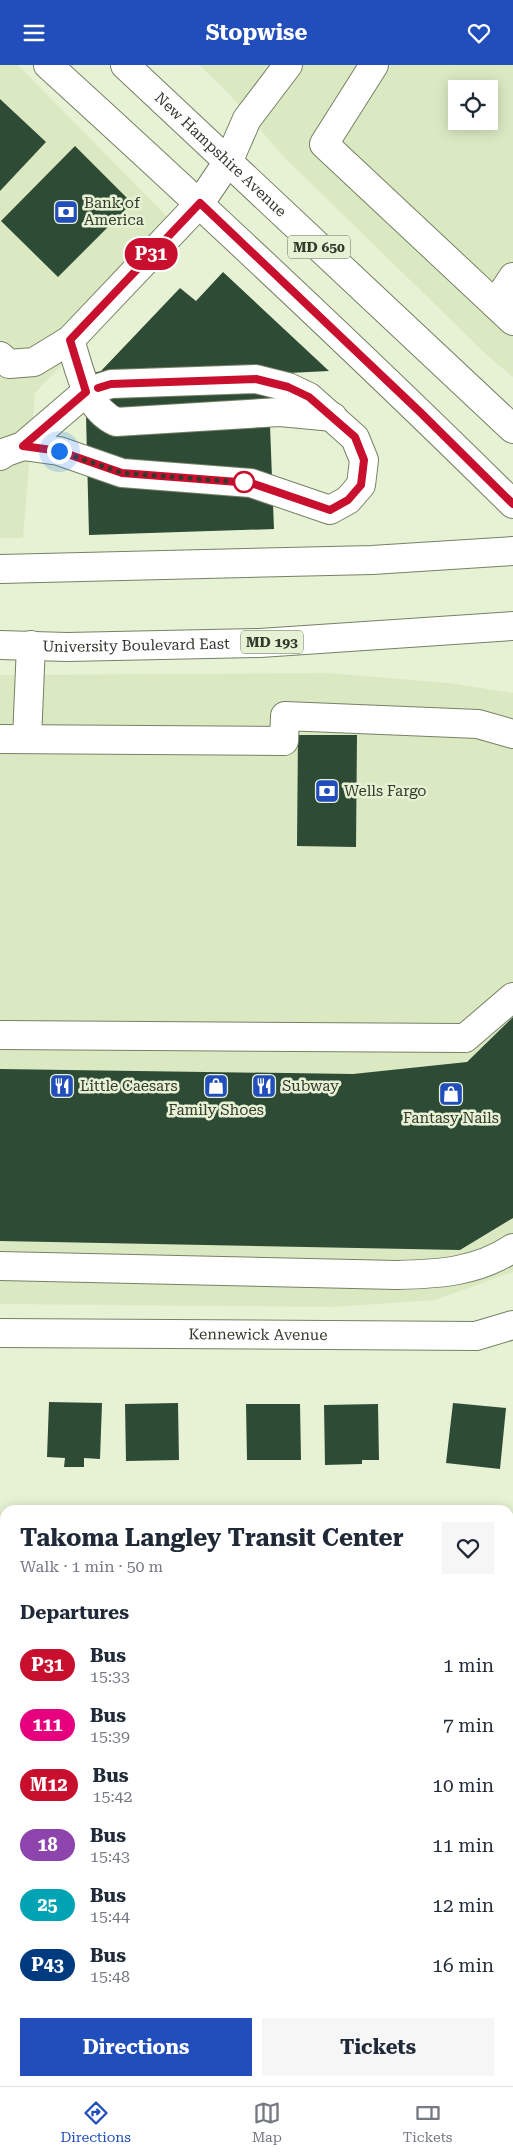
<!DOCTYPE html>
<meta charset="utf-8">
<style>
body{margin:0;font-family:"Roboto Serif",serif;background:#f6f6f7;color:#1f2937;height:100vh;display:flex;flex-direction:column;font-size:19px;white-space:nowrap}
*{box-sizing:border-box;margin:0}
p{font-size:16px;color:#747a83}
.icon{flex:none;width:28px;height:28px;fill:none;stroke:currentColor;stroke-width:2;stroke-linecap:round;stroke-linejoin:round}
.map{position:relative;flex:1;overflow:hidden}
.panel{position:absolute;left:0px;top:1440px;width:514px;height:581px;display:flex;flex-direction:column;background:#fff;border-radius:15px 15px 0 0;box-shadow:0 2px 12px #0003}
.panel>*{flex:none}
.badge{padding:0 10px;border-radius:16px;font-size:18px;line-height:32px}
.buttons{position:absolute;left:448px;top:15px;display:grid;gap:10px}
.buttons a{display:grid;place-items:center;width:50px;height:50px;border-radius:0px;background:#fff;box-shadow:0 2px 12px #0003;font-size:25px}
.you{position:absolute;width:25px;height:25px;margin:-12px;border:4px solid #fff;border-radius:50%;background:#1a73e8;box-shadow:0 0 0 8px #1a73e833}
.map>.badge{position:absolute;translate:-50% -50%;box-shadow:0 0 0 2px #fff}
h2{padding:0 20px;font-size:19px;line-height:45px}
.round{display:grid;place-items:center;flex:none;width:52px;height:52px;border-radius:0px;background:#f6f6f7}
.summary{display:flex;align-items:center;justify-content:space-between;height:85px;padding:0 20px}
h1{font-size:24px;font-weight:700;line-height:38px}
.primary-button{display:flex;gap:10px;margin-top:auto;padding:10px 20px}
.primary-button a{flex:1;height:58px;border-radius:0px;background:#224ebc;color:#fff;font-size:20px;font-weight:700;line-height:58px;text-align:center}
.primary-button a+a{background:#f6f6f7;color:#1f2937}
ul{padding:0;list-style:none}
li{display:flex;align-items:center;gap:15px;height:60px;padding:0 20px}
li div{flex:1}
li b{display:block;font-size:19px}
li em{font-style:normal}
li .badge{min-width:55px;font-weight:700;text-align:center}
header{display:flex;justify-content:space-between;align-items:center;height:65px;padding:0 20px;background:#224ebc;color:#fff;font-size:22px;font-weight:700}
.dock{display:flex;justify-content:space-around;align-items:center;height:70px;border-top:1px solid #e0e1e3;background:#fff;font-size:14px;color:#747a83}
.dock a{display:grid;justify-items:center;gap:2px}
.dock .on{color:#224ebc}
.map>svg:first-child{display:block}
</style>
<header><svg class="icon" aria-label="menu" viewBox="0 0 24 24"><path d="M4 6h16M4 12h16M4 18h16"/></svg>Stopwise<svg class="icon" aria-label="heart" viewBox="0 0 24 24"><path d="M12 20l-8-8c-3-5 5-10 8-4 3-6 11-1 8 4z"/></svg></header>
<div class="map">
<svg width="513" height="2021" viewBox="0 0 513 2021">
<rect width="100%" height="100%" fill="#e6f2d3"/>
<path fill="#dbe9c3" fill-rule="evenodd" d="M0 0H18L185 170 35 328 23 473H0Z
M199 0H513V312L488 291 286 94 229 29ZM456 24H489V56H456Z
M326 608 449 618 513 628V1207L435 1235 333 1242 0 1239V610Z"/>
<path fill="#2e4b36" d="M0 34 46 77 0 126Z
M75 81 132 138 58 212 1 156Z
M223 207 329 306 268 309 274 464 89 470 85 310 101 306 180 223 196 236Z
M298 670H357L356 782 297 781Z
M513 952V1153L460 1185 0 1176V1004L353 1009 467 997Z
M49 1337 102 1338 100 1394 84 1393V1402H64L65 1393 47 1392Z
M178 1338 179 1395 126 1396 125 1339Z
M453 1338 506 1343 500 1404 446 1398Z
M246 1339H300L301 1395H247Z
M378 1339 379 1395H362V1399L325 1400 324 1340Z
M0 1788H4L3 1833H0Z
M0 1976H5V2016H30V2021H0Z
M62 2016H105V2020Z
M135 2016H186L185 2021H135Z
M211 2016H262L261 2021H211Z
M291 2016H342V2021H291Z
M419 2016H468V2021H419Z"/>
<g fill="none" stroke-linecap="round" stroke-linejoin="round">
<defs>
<g id="minor">
<path d="M374 0 324 79 513 256"/>
<path d="M495 239 513 212"/>
<path d="M70 275C80 305 85 342 116 357L280 347 333 352"/>
<path d="M0 291 9 299 34 297 70 275 200 138 229 95 247 54 288 0"/>
<path d="M0 391 6 387 23 381 86 327 111 319 256 314 288 322 309 332 355 373 364 395 361 420 348 435 330 445 251 418 122 408 59 386 23 381"/>
<path d="M0 674 284 676 285 651 478 659 513 669"/>
<path d="M27 674 31 580"/>
<path d="M0 970 465 973 513 932"/>
<path d="M0 1201 397 1210C439 1209 477 1207 513 1183"/>
<path id="s1" d="M0 1268 476 1271 513 1260"/>
<path d="M0 1575H5"/>
<path d="M509 1579H513"/>
<path d="M0 1904H5"/>
<path d="M509 1913 513 1914"/>
</g>
<g id="major">
<path d="M48 0C206 144 361 289 513 439"/>
<path id="s2" d="M125 0 513 364"/>
<path d="M0 504 372 495 513 486"/>
<path id="s3" d="M0 580 67 582 260 578 513 561"/>
</g>
</defs>
<use href="#minor" stroke="#768165" stroke-width="30"/>
<use href="#major" stroke="#768165" stroke-width="30"/>
<use href="#minor" stroke="#fff" stroke-width="28"/>
<use href="#major" stroke="#fff" stroke-width="28"/>
</g>
<g fill="none" stroke-linecap="round" stroke-linejoin="round">
<defs>
<path id="line" d="M98 323 111 319 256 314 288 322 309 332 355 372 364 395 361 420 348 435 330 445 251 418 122 408 59 386 23 381 86 327 70 275 200 138 420 347 513 439"/>
</defs>
<use href="#line" stroke="#fff" stroke-width="11"/>
<use href="#line" stroke="#c8102e" stroke-width="8"/>
<path stroke="#34392d" stroke-width="5" stroke-dasharray="0 9" d="M59 386 122 408 251 418 244 417"/>
</g>
<defs>
<symbol id="bank-square" viewBox="-11 -11 22 22"><rect x="-9" y="-9" width="18" height="18" rx="4" fill="#224ebc" stroke="#e6f2d3"/><path d="M-6-4H6V4H-6ZM0-2.3a2.3 2.3 0 1 0 0 4.6a2.3 2.3 0 1 0 0-4.6Z" fill="#fff"/></symbol>
<symbol id="restaurant-square" viewBox="-11 -11 22 22"><rect x="-9" y="-9" width="18" height="18" rx="4" fill="#224ebc" stroke="#e6f2d3"/><path d="M-5-6h1v4h1v-4h1v4h1v-4h1v5L-1.5 .5V6h-2V.5L-5-1ZM5-6V6H3V1.5H1.5Q1.5-4 5-6Z" fill="#fff"/></symbol>
<symbol id="shop-square" viewBox="-11 -11 22 22"><rect x="-9" y="-9" width="18" height="18" rx="4" fill="#224ebc" stroke="#e6f2d3"/><path d="M-5-2.5h2.3a2.7 3.5 0 0 1 5.4 0H5L5.5 6h-11ZM-1.5-2.5h3a1.5 2.3 0 0 0-3 0Z" fill="#fff"/></symbol>
</defs>
<g fill-rule="evenodd">
<use href="#bank-square" x="52" y="133" width="28" height="28"/>
<use href="#bank-square" x="313" y="712" width="28" height="28"/>
<use href="#restaurant-square" x="48" y="1007" width="28" height="28"/>
<use href="#shop-square" x="202" y="1007" width="28" height="28"/>
<use href="#restaurant-square" x="250" y="1007" width="28" height="28"/>
<use href="#shop-square" x="437" y="1015" width="28" height="28"/>
</g>
<circle fill="#fff" stroke="#c8102e" stroke-width="2.5" cx="244" cy="417" r="10"/>
<g text-anchor="middle" dominant-baseline="central" stroke-width="5" stroke-linejoin="round" paint-order="stroke">
<g fill="#e6f2d3" stroke="#69705f" stroke-width="1">
<rect x="288" y="170.5" width="62" height="23" rx="4"/>
<rect x="241" y="565.5" width="62" height="23" rx="4"/>
</g>
<g font-size="14" font-weight="bold" fill="#34392d">
<text x="319" y="182">MD 650</text>
<text x="272" y="577">MD 193</text>
</g>
<g font-size="15" fill="#34392d" stroke="#e6f2d3">
<text stroke="none"><textPath href="#s2" startOffset="131">New Hampshire Avenue</textPath></text>
<text stroke="none"><textPath href="#s3" startOffset="136">University Boulevard East</textPath></text>
<text stroke="none"><textPath href="#s1" startOffset="258">Kennewick Avenue</textPath></text>
</g>
<g font-size="15" fill="#34392d" stroke="#e6f2d3" text-anchor="start">
<text x="84" y="138">Bank of<tspan x="84" dy="17">America</tspan></text>
<text x="344" y="726">Wells Fargo</text>
<text x="80" y="1021">Little Caesars</text>
<text x="282" y="1021">Subway</text>
<text x="216" y="1045" text-anchor="middle">Family Shoes</text>
<text x="451" y="1053" text-anchor="middle">Fantasy Nails</text>
</g>
</g>
</svg>
<div class="buttons">
<a><svg class="icon" aria-label="locate" viewBox="0 0 24 24"><circle cx="12" cy="12" r="6"/><path d="M12 2v4M12 18v4M2 12h4M18 12h4"/></svg></a>
</div>
<div class="you" style="left:59px;top:386px"></div>
<b class="badge" style="left:151px;top:189px;background:#c8102e;color:#fff">P31</b>
<section class="panel">
<div class="summary"><div><h1>Takoma Langley Transit Center</h1><p>Walk · 1 min · 50 m</p></div><a class="round"><svg class="icon" aria-label="heart" viewBox="0 0 24 24"><path d="M12 20l-8-8c-3-5 5-10 8-4 3-6 11-1 8 4z"/></svg></a></div>
<h2>Departures</h2>
<ul>
<li><span class="badge" style="background:#c8102e;color:#fff">P31</span><div><b>Bus</b><p>15:33</p></div><em>1 min</em></li>
<li><span class="badge" style="background:#e6007e;color:#fff">111</span><div><b>Bus</b><p>15:39</p></div><em>7 min</em></li>
<li><span class="badge" style="background:#c8102e;color:#fff">M12</span><div><b>Bus</b><p>15:42</p></div><em>10 min</em></li>
<li><span class="badge" style="background:#8e44ad;color:#fff">18</span><div><b>Bus</b><p>15:43</p></div><em>11 min</em></li>
<li><span class="badge" style="background:#00a3b4;color:#fff">25</span><div><b>Bus</b><p>15:44</p></div><em>12 min</em></li>
<li><span class="badge" style="background:#003b80;color:#fff">P43</span><div><b>Bus</b><p>15:48</p></div><em>16 min</em></li>
</ul>
<div class="primary-button"><a>Directions</a><a>Tickets</a></div>
</section>
</div>
<nav class="dock">
<a class="on"><svg class="icon" aria-label="directions" viewBox="0 0 24 24"><path d="M12 3l9 9-9 9-9-9zM9 14v-3h6M13 9l2 2-2 2"/></svg>Directions</a>
<a><svg class="icon" aria-label="map" viewBox="0 0 24 24"><path d="M3 6l6-2 6 2 6-2v14l-6 2-6-2-6 2zM9 4v14M15 6v14"/></svg>Map</a>
<a><svg class="icon" aria-label="tickets" viewBox="0 0 24 24"><path d="M3 7h18v10H3zM15 7v10"/></svg>Tickets</a>
</nav>
